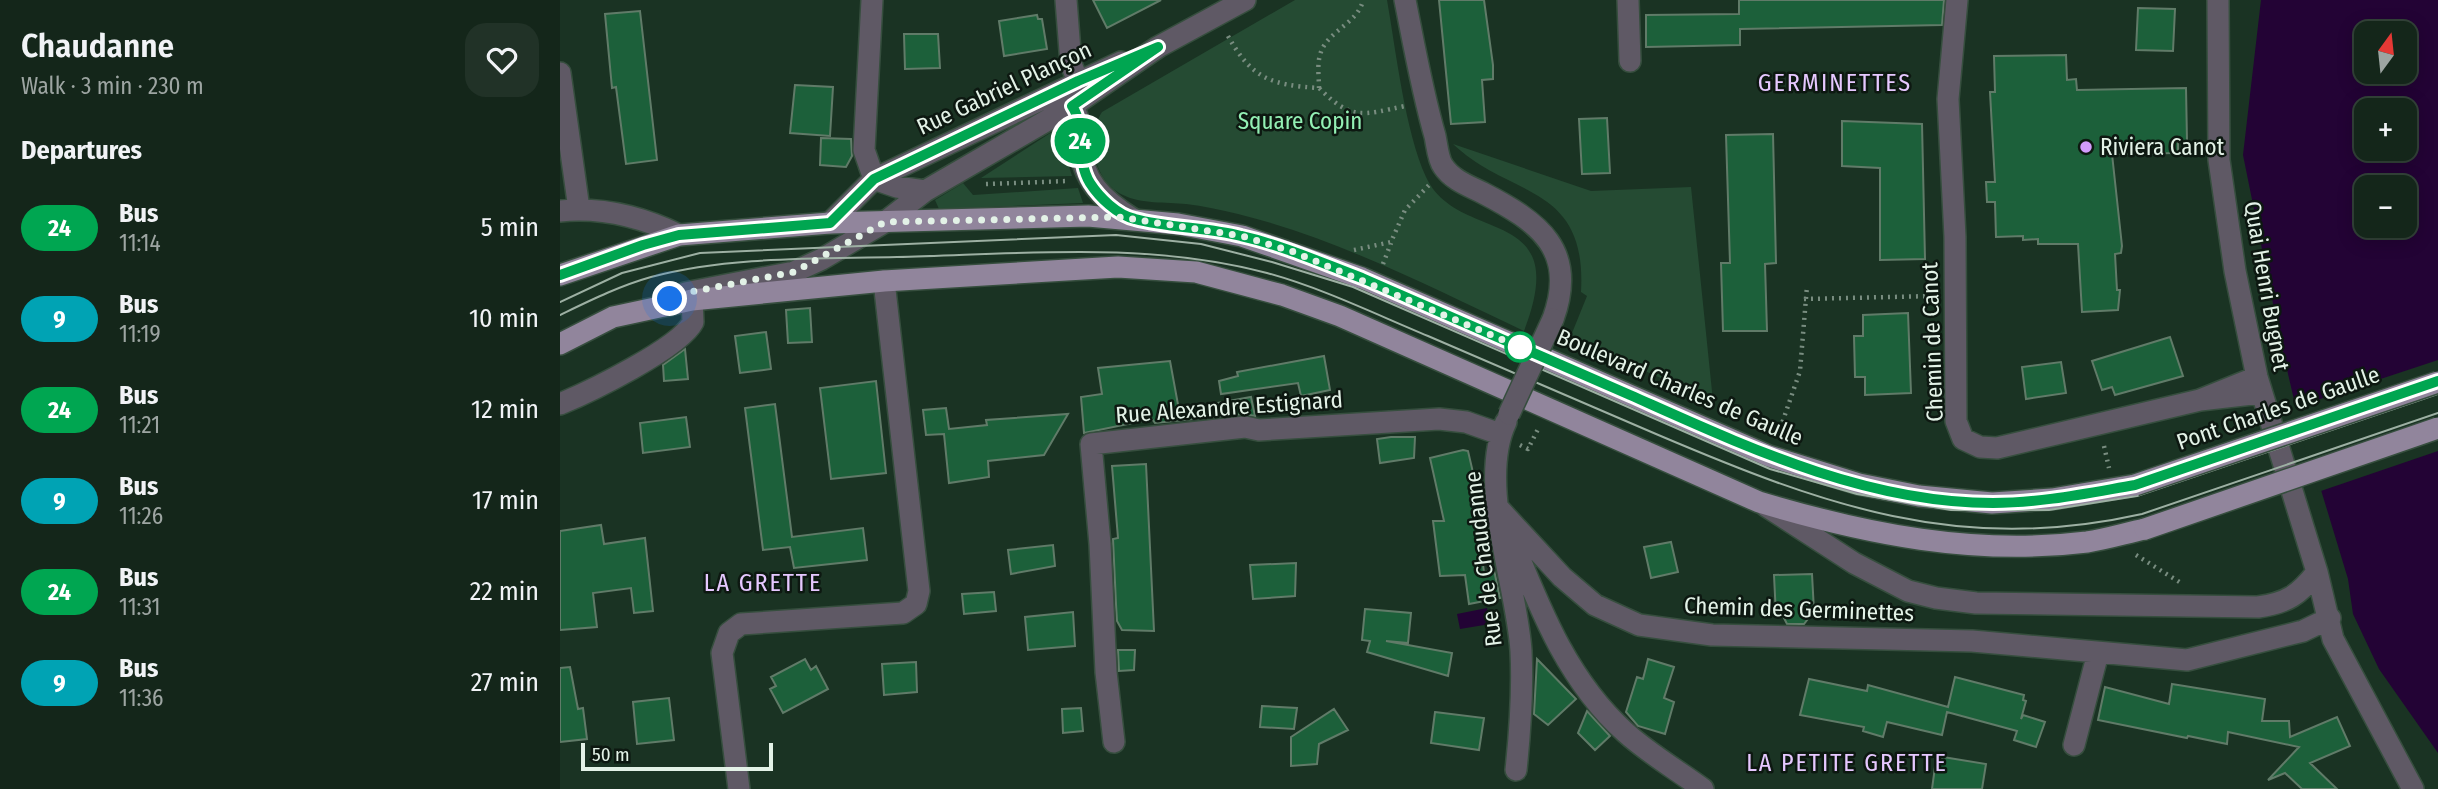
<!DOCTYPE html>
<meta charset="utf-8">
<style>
body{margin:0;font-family:"Fira Sans Condensed",sans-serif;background:#213227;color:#f1f3f6;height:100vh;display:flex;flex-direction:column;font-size:26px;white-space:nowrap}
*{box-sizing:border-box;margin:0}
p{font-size:23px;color:#9da5a2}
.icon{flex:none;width:38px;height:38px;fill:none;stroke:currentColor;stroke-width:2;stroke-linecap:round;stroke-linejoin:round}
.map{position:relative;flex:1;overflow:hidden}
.drawer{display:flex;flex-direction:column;background:#14261a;width:560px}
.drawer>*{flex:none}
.badge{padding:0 14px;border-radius:23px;font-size:24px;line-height:46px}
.needle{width:46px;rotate:15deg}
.buttons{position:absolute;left:1794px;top:21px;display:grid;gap:14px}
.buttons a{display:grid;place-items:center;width:63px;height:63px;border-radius:14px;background:#14261a;box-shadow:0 4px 18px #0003,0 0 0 2px #334339;font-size:35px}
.scale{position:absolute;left:21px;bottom:18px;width:192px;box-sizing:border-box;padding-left:7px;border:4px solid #e3f2e7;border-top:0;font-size:19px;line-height:24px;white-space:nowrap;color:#e3f2e7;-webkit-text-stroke:5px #0d1811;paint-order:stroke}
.you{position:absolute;width:35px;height:35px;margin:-18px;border:5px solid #fff;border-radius:50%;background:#1a73e8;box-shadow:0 0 0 10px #1a73e833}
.map>.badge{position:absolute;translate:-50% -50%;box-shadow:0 0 0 4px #fff}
h2{padding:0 21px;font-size:26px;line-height:63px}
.round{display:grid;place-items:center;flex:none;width:74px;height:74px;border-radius:21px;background:#213227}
.head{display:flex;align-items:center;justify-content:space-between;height:119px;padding:0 21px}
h1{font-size:33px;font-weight:600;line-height:52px}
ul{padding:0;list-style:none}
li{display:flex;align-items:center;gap:21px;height:91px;padding:0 21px}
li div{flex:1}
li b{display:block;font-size:26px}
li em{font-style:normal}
li .badge{min-width:77px;font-weight:700;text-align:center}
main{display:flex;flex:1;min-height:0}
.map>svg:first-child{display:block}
</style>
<main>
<section class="drawer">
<div class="head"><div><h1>Chaudanne</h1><p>Walk · 3 min · 230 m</p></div><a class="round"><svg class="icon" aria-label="heart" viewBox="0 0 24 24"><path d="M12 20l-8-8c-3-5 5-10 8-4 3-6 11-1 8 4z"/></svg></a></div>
<h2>Departures</h2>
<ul>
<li><span class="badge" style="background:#00a651;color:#fff">24</span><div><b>Bus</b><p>11:14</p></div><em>5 min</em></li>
<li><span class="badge" style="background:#00a3b4;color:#fff">9</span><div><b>Bus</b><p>11:19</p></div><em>10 min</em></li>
<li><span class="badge" style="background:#00a651;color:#fff">24</span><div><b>Bus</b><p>11:21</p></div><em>12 min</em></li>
<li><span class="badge" style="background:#00a3b4;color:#fff">9</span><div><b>Bus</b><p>11:26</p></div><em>17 min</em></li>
<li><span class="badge" style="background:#00a651;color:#fff">24</span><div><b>Bus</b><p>11:31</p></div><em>22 min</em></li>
<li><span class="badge" style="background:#00a3b4;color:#fff">9</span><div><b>Bus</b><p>11:36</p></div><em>27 min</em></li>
</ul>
</section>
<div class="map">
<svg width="1878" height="789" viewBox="0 0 1878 789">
<rect width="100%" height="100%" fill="#1a3323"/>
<path fill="#254b33" d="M735 0H827C836 51 845 131 866 177 898 246 1014 202 964 331 873 288 776 238 678 214 661 210 643 206 626 204 606 202 581 204 563 195 533 181 526 137 542 112Z
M498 128 507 132 506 156 512 176 421 178Z
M893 144 1031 191 1131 187 1153 401 1010 338 1027 296 1021 292C1027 183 951 199 893 144Z
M403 183 413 195 518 188 523 203 379 209 375 200Z"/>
<path fill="#230335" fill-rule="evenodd" d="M1701 0H1878V753L1819 669 1793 614 1788 579 1735 404 1722 348 1683 155ZM1806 33H1844V72H1806ZM1806 110H1844V149H1806ZM1806 187H1844V226H1806Z
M927 608 930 624 900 629 897 614Z"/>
<path fill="#1a3323" d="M1878 360V451L1758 492 1733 408Z"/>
<path fill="#1c603a" stroke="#607b68" stroke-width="2" d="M533 0H601L547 28Z
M879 0H924L933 65V79L922 80 925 122 891 124Z
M1179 0H1384L1382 25 1180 29V45L1086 47V15L1179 14Z
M1578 8 1615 9 1613 51 1576 50Z
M80 11 97 160 66 164 56 87 52 88 45 14Z
M477 15 478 19H482L487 49 444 56 439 21Z
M344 34H378L380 68 345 69Z
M1506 55 1507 80 1516 79 1517 90 1626 88 1627 141H1618V153L1552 154 1562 246 1561 253 1555 254 1557 290H1560L1558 310 1522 312 1518 244H1478V239L1463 240V236L1436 237 1435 202H1427L1426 182H1435L1430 92H1435L1434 56Z
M235 85 273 87 270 136 230 133Z
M1047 118 1050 173 1022 174 1019 119Z
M1282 121 1362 124 1365 259 1320 260V168L1282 166Z
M1213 134 1216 263 1205 264 1207 331H1163L1161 263H1170L1166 135Z
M261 138 291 139 292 156 286 167 260 165Z
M250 308 252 342 228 343 226 310Z
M1348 313 1351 393 1305 395V377H1295L1294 336H1303V315Z
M206 332 211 369 180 373 175 336Z
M1610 337 1623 376 1555 395 1552 387 1542 390 1532 361Z
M125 349 128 379 104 381 103 365Z
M764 356 770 390 741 396 738 383 661 394 659 381 678 376 677 372Z
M610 361 619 410 691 397 695 416 684 414 595 423 592 419 524 433 521 397 542 394 538 368Z
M1501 362 1506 393 1466 399 1462 367Z
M316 381 326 473 271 479 260 388Z
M215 404 232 537 303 528 307 560 234 568 230 547 203 550 185 408Z
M386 408 389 429 427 425 426 420 508 414 484 455 428 461 429 477 389 483 384 434 366 435 363 410Z
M126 417 130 447 83 453 80 423Z
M831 437H855L854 458 820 463 817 439Z
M903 450 908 451 921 507 915 508 924 572 934 570 940 598 909 604 905 575 880 576 873 521H884L870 458Z
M586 464 594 631 562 630 557 621 556 604 553 539 558 538 552 466Z
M41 525 44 544 85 538 93 611 74 613 71 588 33 593 37 627 0 630V531Z
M1111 542 1118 572 1091 578 1084 547Z
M493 545 495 566 451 574 448 550Z
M736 563 735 596 693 599 690 565Z
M1252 574 1254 611 1244 624H1227L1223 616H1216L1214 575Z
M434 592 436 611 404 614 402 594Z
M805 609 851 613 848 643 826 641 892 653 888 676 807 652 810 641 802 640Z
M513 612 515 646 468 650 465 617Z
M558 650H575L574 670 559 671Z
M245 659 251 670 256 666 268 689 223 713 210 689 216 686 211 677Z
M977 659 1016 699 988 725 974 714Z
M1088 659 1114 667 1104 698 1114 702 1105 734 1078 726 1066 712 1077 677 1083 679Z
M356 662 357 692 324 695 322 664Z
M10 667 18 709 23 708 27 739 0 742V668Z
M1395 677 1464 695 1463 700 1466 701 1461 719 1463 715 1485 722 1476 747 1454 740 1457 731 1387 712 1382 735 1327 722 1323 737 1303 731 1304 727 1240 715 1249 679 1307 691 1308 685 1388 707Z
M1612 684 1705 699 1702 721H1729L1730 737 1777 717 1790 746 1750 763 1777 789H1742L1725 773 1708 780 1739 747 1668 732 1667 744 1628 736 1627 738 1538 720 1545 687 1609 704Z
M109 698 114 740 77 744 73 702Z
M702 706 737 708 734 729 700 727Z
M521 708 523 731 503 733 502 709Z
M774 709 788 730 759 744 757 764 731 766V737Z
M1027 711 1050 736 1035 750 1018 733Z
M875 712 924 718 919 750 871 743Z
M1383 757 1426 764 1422 789H1372L1375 767Z"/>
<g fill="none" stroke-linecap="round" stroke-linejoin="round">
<defs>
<path id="minor" d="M312 0 304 150 314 179 337 187 365 191
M506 0 511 64 518 81
M845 0C854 45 862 91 875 136 877 145 878 159 883 166 892 180 909 186 923 193 979 222 1018 250 993 319
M1068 0 1070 61
M1397 0 1388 99 1395 237 1396 421 1403 439 1420 447 1437 448 1640 400
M1658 0 1659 160 1675 271 1697 377 1757 572 1773 639 1853 789
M0 73 19 209
M499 100 512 106C520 117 519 129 520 142 521 180 543 200 573 219
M0 211C41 207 82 217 119 235
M270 223 314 179 561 62
M125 293 234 272 262 259 325 222 365 191 512 106 598 47 685 0
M1697 377 1640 400 1701 393
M0 404C29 392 120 348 133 322L132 300
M946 422C917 483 957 585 961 651 963 689 960 732 956 770
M1206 506 1294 563 1348 591 1376 598 1416 603 1698 607C1727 603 1739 595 1757 572
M940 510 1002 577 1035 605 1079 625 1152 635 1412 641 1627 660 1743 631 1770 618
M950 535C979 606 1006 679 1065 732 1088 753 1117 770 1143 789
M554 742 546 672 540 544 531 444 685 427 699 430 879 419 906 422 940 434
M1514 745 1538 653
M179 789 162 653 169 633 181 624 343 613 356 604 359 591 324 281"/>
<path id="major" d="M0 275 119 235 270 223 528 216 618 224 682 236 802 278 1209 456 1299 484 1359 496 1432 503 1492 499 1575 485
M0 344 53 317 132 300 324 281 558 267 636 272 722 295 780 316 1199 502C1306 534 1414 556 1527 542 1547 539 1566 533 1585 529"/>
</defs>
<use href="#minor" stroke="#364e3e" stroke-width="24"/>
<use href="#major" stroke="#364e3e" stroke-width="24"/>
<path stroke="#798d80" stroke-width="4.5" stroke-dasharray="2 5" stroke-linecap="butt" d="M668 36C692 79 711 85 759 88 792 121 802 115 845 106
M759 88C759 78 757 65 760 55 766 31 798 24 803 0
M426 184 508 181
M794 250 831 242 845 210 871 183
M823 264 831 243
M1244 299 1373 296
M1218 435 1240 371 1247 286
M960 445 968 449 979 427
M1544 446 1549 468
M1576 555 1621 583"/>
<use href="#minor" stroke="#5f5965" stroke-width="21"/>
<use href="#major" stroke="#91859c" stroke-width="21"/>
<path stroke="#9db0a3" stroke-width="2" d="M0 302 62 273 140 253 556 235 641 244 712 262 793 287 1210 469 1297 494 1391 510H1489L1577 496 1878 394
M0 315C29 301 59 286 91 277 170 256 257 259 337 257 461 254 586 241 707 273 762 288 815 314 868 336 944 369 1020 401 1096 434 1263 505 1398 555 1582 514L1878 413"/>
<defs>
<path id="minor-bridge" d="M949 414 993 319"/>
<path id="major-bridge" d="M1575 485 1878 382
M1585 529 1878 428"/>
</defs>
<use href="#minor-bridge" stroke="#364e3e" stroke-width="24" stroke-linecap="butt"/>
<use href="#major-bridge" stroke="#364e3e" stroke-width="24" stroke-linecap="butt"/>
<use href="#minor-bridge" stroke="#5f5965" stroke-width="21"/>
<use href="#major-bridge" stroke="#91859c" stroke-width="21"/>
</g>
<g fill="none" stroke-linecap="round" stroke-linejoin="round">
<defs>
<path id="line" d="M0 275 83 245 119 235 270 223 314 179 518 81 598 47 512 106C527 128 515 159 530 183 539 197 557 215 575 219 608 228 646 227 681 236 722 245 762 263 802 278 891 317 980 356 1070 395 1185 446 1304 503 1433 503 1481 503 1528 493 1575 485L1878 381"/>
</defs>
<use href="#line" stroke="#fff" stroke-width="16"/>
<use href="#line" stroke="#00a651" stroke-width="10"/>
<path stroke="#e3f2e7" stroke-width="7" stroke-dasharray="0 12.6" d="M110 299 125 293 234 272 325 222 559 217 682 236 734 252 960 347"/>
</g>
<circle fill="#d39cfd" stroke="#0d1811" stroke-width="2.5" cx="1526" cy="147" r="7"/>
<circle fill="#fff" stroke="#00a651" stroke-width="3.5" cx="960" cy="347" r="14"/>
<g text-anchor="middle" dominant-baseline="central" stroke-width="5" stroke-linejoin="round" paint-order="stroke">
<g font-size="23" fill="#e3f2e7" stroke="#0d1811">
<text transform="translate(444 88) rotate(-25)">Rue Gabriel Plançon</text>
<text transform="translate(1707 286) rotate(80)">Quai Henri Bugnet</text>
<text transform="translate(1372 342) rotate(-92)">Chemin de Canot</text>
<text transform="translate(1120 387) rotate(23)">Boulevard Charles de Gaulle</text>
<text transform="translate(669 407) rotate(-4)">Rue Alexandre Estignard</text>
<text transform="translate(1718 408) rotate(-19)">Pont Charles de Gaulle</text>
<text transform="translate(923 559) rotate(-97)">Rue de Chaudanne</text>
<text transform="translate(1239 609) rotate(2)">Chemin des Germinettes</text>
</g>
<g font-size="23" fill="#93f0b4" stroke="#0d1811">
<text x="740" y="121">Square Copin</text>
</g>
<g font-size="23" fill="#e3f2e7" stroke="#0d1811" text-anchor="start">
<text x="1540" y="147">Riviera Canot</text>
</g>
<g font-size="24" letter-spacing="2" fill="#e6c8ff" stroke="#0d1811">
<text x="1275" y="83">GERMINETTES</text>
<text x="203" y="583">LA GRETTE</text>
<text x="1287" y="763">LA PETITE GRETTE</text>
</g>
</g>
</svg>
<div class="buttons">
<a><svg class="needle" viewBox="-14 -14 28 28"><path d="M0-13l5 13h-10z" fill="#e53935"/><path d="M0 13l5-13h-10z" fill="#9da5a2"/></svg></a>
<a>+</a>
<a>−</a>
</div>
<div class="scale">50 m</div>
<div class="you" style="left:110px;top:299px"></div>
<b class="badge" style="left:520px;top:141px;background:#00a651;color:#fff">24</b>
</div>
</main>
